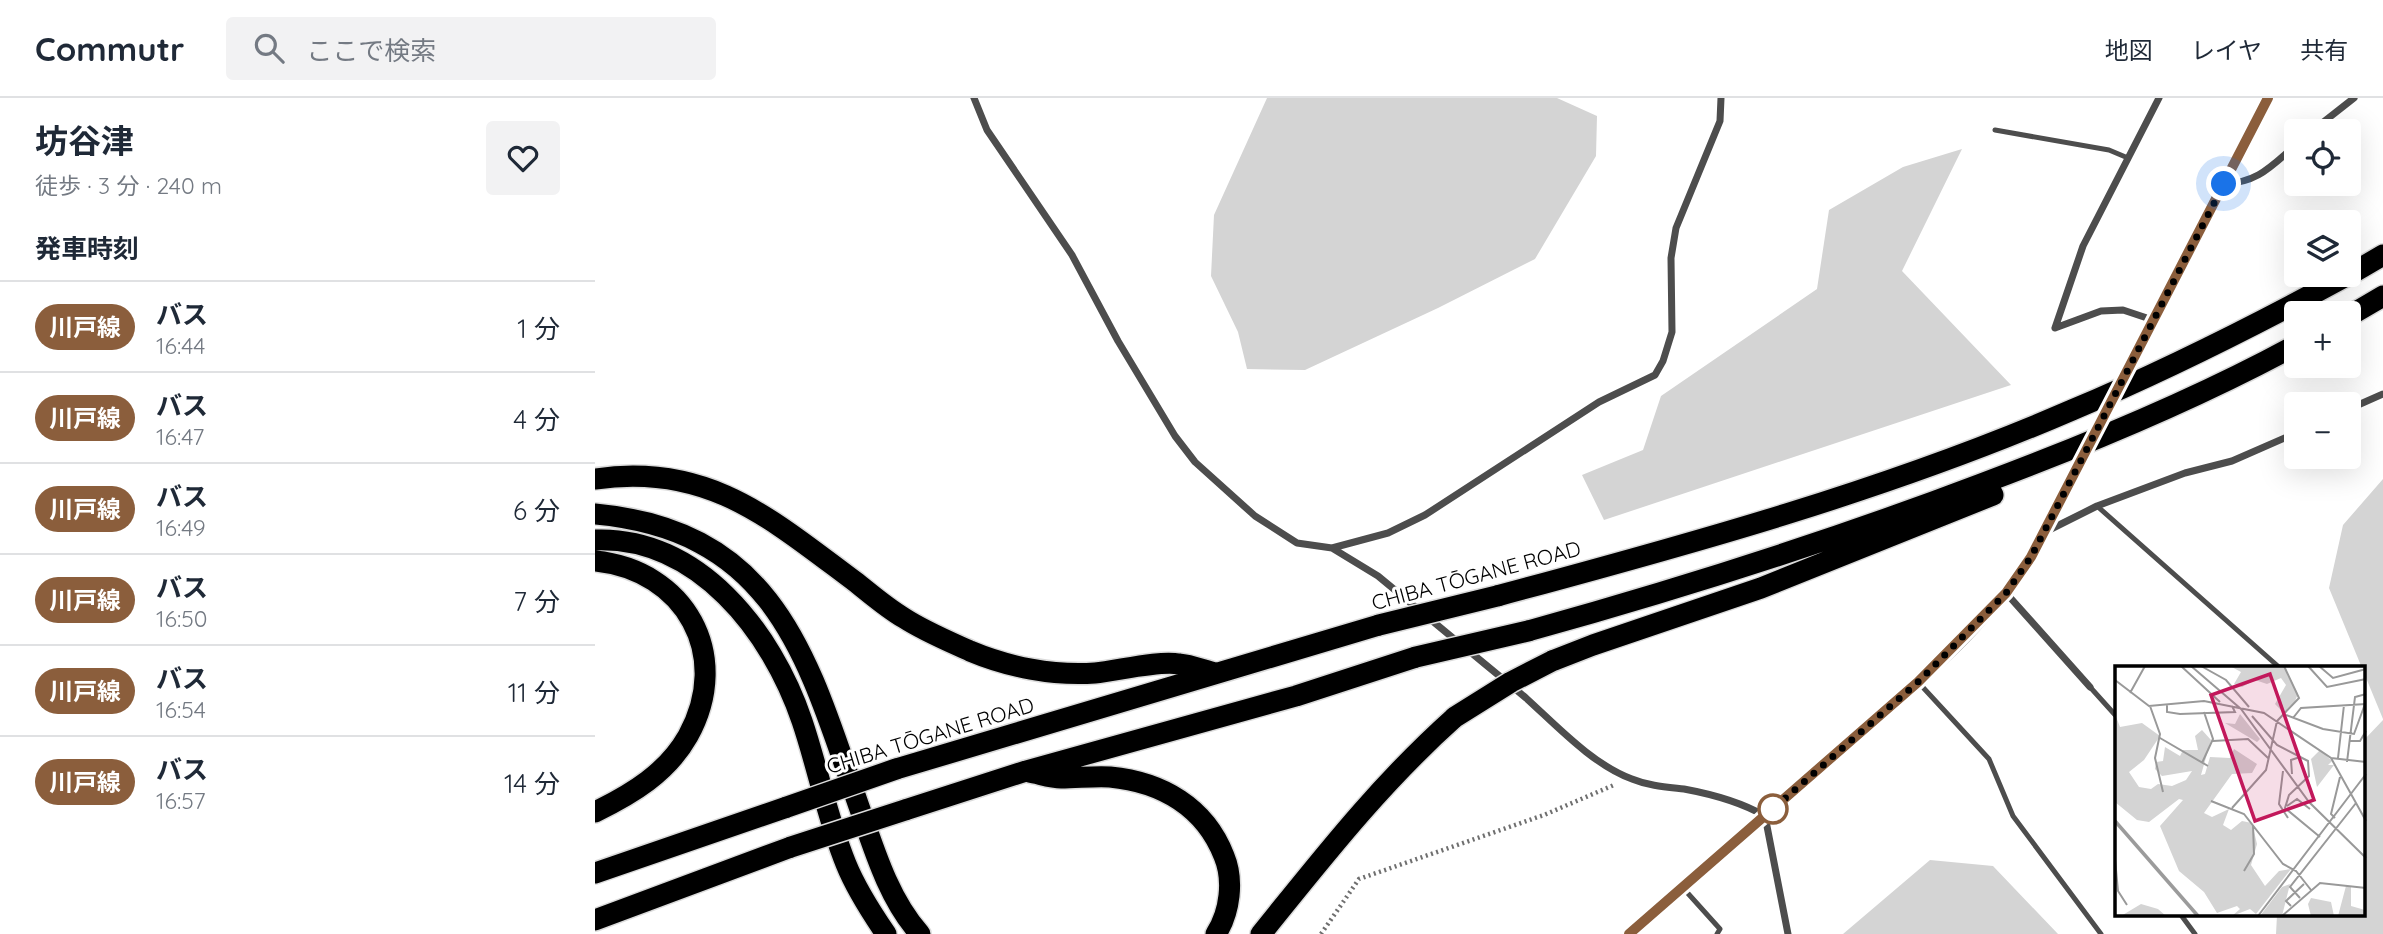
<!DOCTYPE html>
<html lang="ja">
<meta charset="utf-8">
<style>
body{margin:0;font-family:Quicksand,"Noto Sans JP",sans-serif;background:#f2f2f3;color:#1f2937;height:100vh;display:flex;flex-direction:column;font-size:26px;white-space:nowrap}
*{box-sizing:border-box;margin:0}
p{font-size:23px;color:#747a83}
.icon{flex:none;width:38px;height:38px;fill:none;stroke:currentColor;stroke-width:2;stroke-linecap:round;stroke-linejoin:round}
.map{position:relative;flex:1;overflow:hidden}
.sheet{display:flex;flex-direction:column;background:#fff;width:595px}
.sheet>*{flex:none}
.badge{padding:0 14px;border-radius:23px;font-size:24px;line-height:46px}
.fabs{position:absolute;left:1689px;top:21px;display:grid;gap:14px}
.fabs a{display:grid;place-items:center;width:77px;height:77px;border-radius:7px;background:#fff;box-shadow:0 7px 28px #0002;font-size:35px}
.you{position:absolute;width:35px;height:35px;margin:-18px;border:5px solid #fff;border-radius:50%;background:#1a73e8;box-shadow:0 0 0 10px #1a73e833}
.map>.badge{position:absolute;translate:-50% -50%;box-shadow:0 0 0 4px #fff}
h2{padding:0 35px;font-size:26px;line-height:63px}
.round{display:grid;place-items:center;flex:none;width:74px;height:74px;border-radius:7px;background:#f2f2f3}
.headline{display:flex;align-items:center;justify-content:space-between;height:119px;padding:0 35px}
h1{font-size:33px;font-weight:700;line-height:52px}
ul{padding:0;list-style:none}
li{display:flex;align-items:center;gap:21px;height:91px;padding:0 35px;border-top:2px solid #e0e1e3}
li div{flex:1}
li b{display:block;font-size:26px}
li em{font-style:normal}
li .badge{min-width:77px;font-weight:700;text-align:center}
header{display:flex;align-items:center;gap:42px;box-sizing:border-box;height:98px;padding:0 35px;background:#fff;border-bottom:2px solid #e0e1e3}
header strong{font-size:33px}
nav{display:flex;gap:38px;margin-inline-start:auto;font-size:24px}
.search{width:490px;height:63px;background:#f2f2f3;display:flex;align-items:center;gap:18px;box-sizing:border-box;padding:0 24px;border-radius:7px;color:#747a83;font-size:26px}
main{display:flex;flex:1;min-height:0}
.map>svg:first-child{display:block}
</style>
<header>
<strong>Commutr</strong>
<div class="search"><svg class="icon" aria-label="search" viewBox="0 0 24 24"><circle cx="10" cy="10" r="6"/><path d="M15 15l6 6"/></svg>ここで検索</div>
<nav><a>地図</a><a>レイヤ</a><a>共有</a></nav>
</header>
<main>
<section class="sheet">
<div class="headline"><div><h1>坊谷津</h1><p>徒歩 · 3 分 · 240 m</p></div><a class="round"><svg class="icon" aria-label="heart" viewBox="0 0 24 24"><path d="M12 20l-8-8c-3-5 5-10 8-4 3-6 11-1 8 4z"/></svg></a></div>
<h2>発車時刻</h2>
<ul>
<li><span class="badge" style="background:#8b5e3c;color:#fff">川戸線</span><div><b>バス</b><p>16:44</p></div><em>1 分</em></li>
<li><span class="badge" style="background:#8b5e3c;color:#fff">川戸線</span><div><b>バス</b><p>16:47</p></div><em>4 分</em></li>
<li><span class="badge" style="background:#8b5e3c;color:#fff">川戸線</span><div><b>バス</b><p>16:49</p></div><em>6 分</em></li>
<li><span class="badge" style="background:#8b5e3c;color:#fff">川戸線</span><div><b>バス</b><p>16:50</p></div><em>7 分</em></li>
<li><span class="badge" style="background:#8b5e3c;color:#fff">川戸線</span><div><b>バス</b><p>16:54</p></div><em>11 分</em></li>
<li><span class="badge" style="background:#8b5e3c;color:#fff">川戸線</span><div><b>バス</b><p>16:57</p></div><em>14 分</em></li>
</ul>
</section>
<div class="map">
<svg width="1788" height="836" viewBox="0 0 1788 836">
<rect width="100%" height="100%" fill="#fff"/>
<path fill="#d4d4d4" d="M672 0H962L1002 18 1001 58 940 161 843 210 710 272 652 271 643 234 616 178 619 117Z
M1367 51 1307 173 1416 287 1009 422 987 377 1048 352 1066 298 1222 191 1234 112 1308 69Z
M1788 381V621L1734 490 1748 427Z
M1788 622V836H1681L1682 817H1769V642Z
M1335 762 1398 768 1463 836H1248Z"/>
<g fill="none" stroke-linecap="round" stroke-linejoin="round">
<defs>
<path id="motorway" d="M1754 177 1788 157
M1754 218 1788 198
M0 381C114 364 177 422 262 485 277 497 292 510 309 520 329 533 353 543 375 553 413 569 458 578 500 575 522 573 564 562 584 566 596 567 608 572 620 575
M0 416C186 433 214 567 267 717 281 758 296 804 325 836
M0 442C103 438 177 534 207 623 223 670 232 720 251 766 261 791 276 814 291 836
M0 463C90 472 138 557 93 638 72 675 37 696 0 714
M902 498C1096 446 1292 392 1477 312 1572 272 1663 226 1753 177
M933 533C1088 490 1236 443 1386 386 1493 346 1600 302 1701 247
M957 563 998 547 1166 490 1398 397
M301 671 784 527
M434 674C445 676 456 680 466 680 483 680 499 678 515 679 567 684 610 709 629 758 639 782 635 814 621 836
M310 712 431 673 701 598 821 559
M0 775 192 709
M0 822 196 749
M666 836C729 758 785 686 860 619"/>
</defs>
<use href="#motorway" stroke="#dbdbdb" stroke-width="24"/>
<path stroke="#6f6f6f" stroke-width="4.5" stroke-dasharray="2 3.5" stroke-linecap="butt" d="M726 836 764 781 949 717 1019 687"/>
<path stroke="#4d4d4d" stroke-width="5" d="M1400 32 1514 52 1533 60
M1502 408 1685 570
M1323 584 1394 661 1418 718 1506 836
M1495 589 1522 619
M1089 791 1125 831 1122 836
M1586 817 1600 836"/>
<path stroke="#4d4d4d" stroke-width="7" d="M379 0 392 32 477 157 523 243 580 338 600 364 660 418 702 445 737 450 783 478 864 545
M1717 33 1759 0
M1629 86C1664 84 1676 68 1701 47
M1460 230 1488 148 1564 0
M1460 230 1506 213 1528 212 1558 222
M1754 311 1788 296
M1452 433 1502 408 1590 375 1637 363 1701 335
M737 450 793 435 830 417 1004 304 1060 277 1068 263 1077 234 1076 160 1081 130 1125 23 1126 0
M1411 495 1495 589
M873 552C892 568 912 584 931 600 961 627 998 667 1037 681 1054 688 1071 689 1089 691 1116 696 1146 704 1170 718L1193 836"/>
<path stroke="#4d4d4d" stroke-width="12" d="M1558 222 1672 0
M1034 836C1104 778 1171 717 1238 658 1311 594 1405 522 1448 435"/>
<use href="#motorway" stroke="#000" stroke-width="21"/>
<defs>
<path id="motorway-bridge" d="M784 527 902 498
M821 559 933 533
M860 619 916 584 957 563
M192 709 301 671
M196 749 310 712"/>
</defs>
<use href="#motorway-bridge" stroke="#dbdbdb" stroke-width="24" stroke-linecap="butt"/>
<path stroke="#4d4d4d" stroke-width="12" d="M1448 435 1558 222"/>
<use href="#motorway-bridge" stroke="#000" stroke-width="21"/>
</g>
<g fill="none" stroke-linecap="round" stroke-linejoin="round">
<defs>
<path id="line" d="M1034 836 1323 584 1411 495 1436 459 1673 0"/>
</defs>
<use href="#line" stroke="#fff" stroke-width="16"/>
<use href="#line" stroke="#8b5e3c" stroke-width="10"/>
<path stroke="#000" stroke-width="7" stroke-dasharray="0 12.6" d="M1178 711 1170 718 1323 584 1411 495 1436 459 1629 86"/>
</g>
<circle fill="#fff" stroke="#8b5e3c" stroke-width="3.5" cx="1178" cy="711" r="14"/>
<g text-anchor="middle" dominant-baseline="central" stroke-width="6" stroke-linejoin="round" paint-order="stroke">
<g font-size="21" fill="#000" stroke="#fff">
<text transform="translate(881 477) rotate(-15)">CHIBA TŌGANE ROAD</text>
<text transform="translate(335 637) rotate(-17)">CHIBA TŌGANE ROAD</text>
</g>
</g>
<g transform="translate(1520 568)">
<rect width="250" height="250" fill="#fff"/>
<path d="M115 0H169L183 28 180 35 170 48 160 38 171 19 166 12 152 18 140 14 127 21 119 18 126 6ZM0 48 5 61 27 57 45 70 29 94 14 106 24 121 36 123 43 118 57 120 71 114 77 105 47 110 40 103 41 96 48 95 50 81 65 90 68 84H83L80 70 87 64 96 74 86 109 90 108 95 91 115 92 119 83 142 98 137 107 117 108 89 147 97 151 114 143 108 159 116 164 127 155 137 157 142 178 136 199 150 220 164 205 176 203 141 248 135 243 117 250 125 243 122 240 102 247 89 226 64 205 45 160 68 134 64 133 34 156 22 154 0 136ZM125 48 145 73 142 76 110 57 120 58ZM205 84 217 95 213 99H219L202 121 196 93ZM175 218 167 250H145L167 221ZM231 220 236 221V240L250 244V250H223ZM196 232 216 236 219 250H196L193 238ZM26 238 43 243 51 250H6Z" fill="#d4d4d4"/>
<path fill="none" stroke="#9b9b9b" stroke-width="3.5" d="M0 155 83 250"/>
<path fill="none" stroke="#999" stroke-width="2" d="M66 0 105 36M76 0 126 43 194 136 251 192M86 0 111 14 134 41M193 0 212 21 251 13M204 0 218 12 251 3M0 14 34 40 89 35 149 47 216 92 251 155M15 27 30 0M52 39V46L65 48 120 46 117 40M35 40 45 68 40 92 48 126M171 49 208 63 239 68 250 38M137 50 162 79 193 95 194 110 174 129 170 142 205 171M178 52 186 42 251 38M45 72 93 100M98 75 133 73 153 92M234 75H245L251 65M216 92 251 96M223 92 229 39M232 96 240 31 251 28M87 97 98 73 89 46M168 105 164 138 173 152M177 108 176 94 185 91M96 135 129 148 168 198 181 205 196 224M172 140 182 133 195 143M117 142 151 104 162 55 184 32 169 0M220 152 216 148 225 111M0 193 3 225 12 239M129 205 139 188 138 159M185 232 175 221 241 137M176 240 171 235 189 218M143 250 251 108M167 250 205 217 251 222"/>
<path fill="#c2185b" fill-opacity="0.15" stroke="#c2185b" stroke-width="3.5" d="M155 8 199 134 140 155 96 29Z"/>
<rect width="250" height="250" fill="none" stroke="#000" stroke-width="3.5"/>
</g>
</svg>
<div class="fabs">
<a><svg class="icon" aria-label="locate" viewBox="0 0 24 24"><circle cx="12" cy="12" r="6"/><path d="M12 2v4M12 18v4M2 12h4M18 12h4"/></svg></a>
<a><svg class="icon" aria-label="layers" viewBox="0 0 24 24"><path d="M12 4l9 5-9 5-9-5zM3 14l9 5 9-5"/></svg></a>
<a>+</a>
<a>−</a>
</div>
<div class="you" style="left:1629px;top:86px"></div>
</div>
</main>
